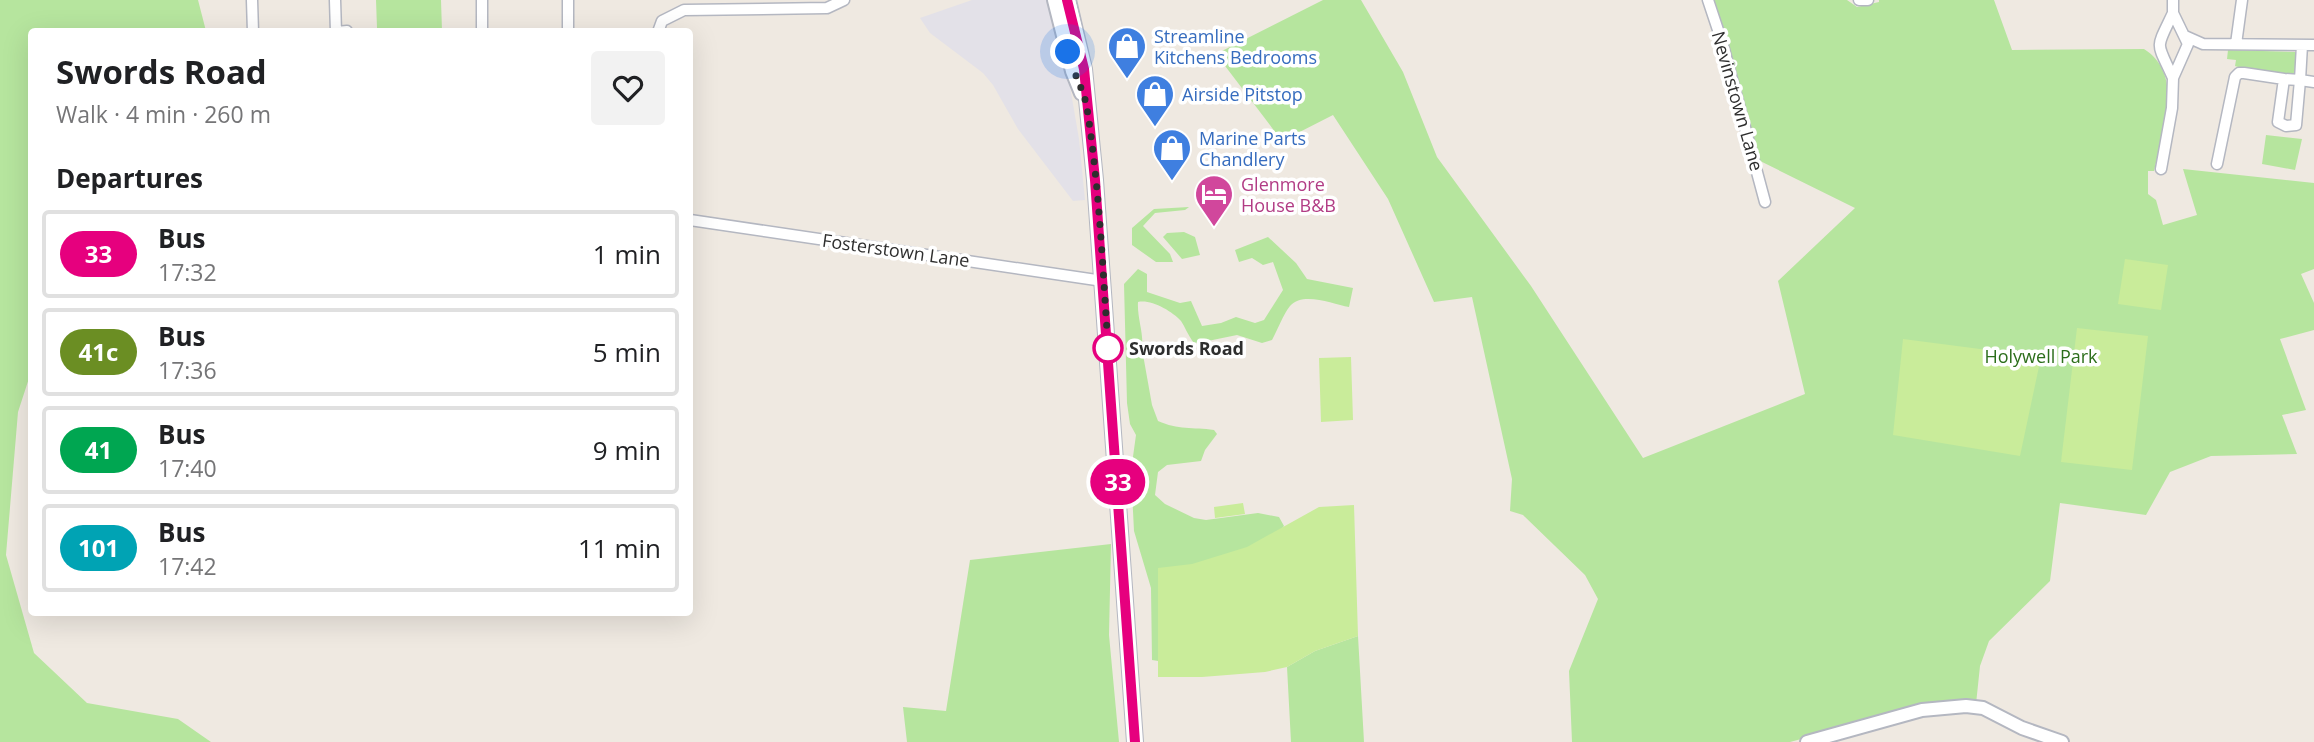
<!DOCTYPE html>
<meta charset="utf-8">
<style>
body{margin:0;font-family:"Open Sans",sans-serif;background:#f2f2f2;color:#202124;height:100vh;display:flex;flex-direction:column;font-size:26px;white-space:nowrap}
*{box-sizing:border-box;margin:0}
p{font-size:23px;color:#757577}
.icon{flex:none;width:38px;height:38px;fill:none;stroke:currentColor;stroke-width:2;stroke-linecap:round;stroke-linejoin:round}
.map{position:relative;flex:1;overflow:hidden}
.side{position:absolute;left:28px;top:28px;width:665px;height:588px;display:flex;flex-direction:column;background:#fff;border-radius:7px;box-shadow:0 7px 28px #0002}
.side>*{flex:none}
.badge{padding:0 14px;border-radius:23px;font-size:24px;line-height:46px}
.you{position:absolute;width:35px;height:35px;margin:-18px;border:5px solid #fff;border-radius:50%;background:#1a73e8;box-shadow:0 0 0 10px #1a73e833}
.map>.badge{position:absolute;translate:-50% -50%;box-shadow:0 0 0 4px #fff}
h2{padding:0 28px;font-size:26px;line-height:63px}
.round{display:grid;place-items:center;flex:none;width:74px;height:74px;border-radius:7px;background:#f2f2f2}
.head{display:flex;align-items:center;justify-content:space-between;height:119px;padding:0 28px}
h1{font-size:33px;font-weight:700;line-height:52px}
ul{padding:0;list-style:none}
li{display:flex;align-items:center;gap:21px;height:88px;margin:0 14px 10px;padding:0 14px;border:4px solid #e0e0e0;border-radius:7px}
li div{flex:1}
li b{display:block;font-size:26px}
li em{font-style:normal}
li .badge{min-width:77px;font-weight:700;text-align:center}
.map>svg:first-child{display:block}
</style>
<div class="map">
<svg width="2314" height="742" viewBox="0 0 2314 742">
<rect width="100%" height="100%" fill="#efe9e1"/>
<path fill="#e3e1e8" d="M972 0H1048L1068 75 1079 139 1085 200 1073 201 1018 129 993 85 983 73 930 33 920 18Z"/>
<path fill="#b6e59e" d="M0 0H198L206 31 32 32V369L18 412 6 555 34 653 87 703 178 719 211 742H0Z
M376 0H441L442 31 404 32 377 28Z
M1323 0H1361L1403 72 1437 157 1531 286 1643 458 1805 394 1778 281 1855 208 1754 158 1708 0H1847L1857 7 1879 2V0H1994L2012 50 2144 49C2185 75 2163 132 2154 171H2148V194L2156 200 2163 225 2197 215 2183 169 2314 183V269L2301 274 2314 303V330L2280 339 2306 410 2282 415 2297 454 2211 456 2170 472 2146 515 2060 503 2050 581 1989 641 1980 666 1976 704 1917 708 1790 742H1572L1569 671 1598 599 1585 575 1523 515 1510 511 1512 479 1472 297 1434 302 1388 199 1333 115 1282 141 1216 54Z
M2228 50 2295 52V70L2293 75H2286L2241 68 2235 66 2236 60 2227 59Z
M2266 135 2302 139 2295 170 2262 164Z
M1189 207 1185 210 1155 213 1143 226 1170 254 1173 262H1156L1132 245V228L1154 209Z
M1184 232 1195 237 1200 255 1182 259 1163 237 1167 233Z
M1268 237 1296 263 1307 279 1353 288 1349 307C1333 304 1303 291 1290 306 1283 315 1278 329 1272 340L1262 343 1237 335 1198 343 1193 342C1188 335 1185 327 1181 321 1172 311 1151 299 1138 302 1137 318 1144 333 1142 349L1152 405 1158 421C1178 430 1193 427 1214 430L1217 434 1205 450 1201 461 1167 465 1158 472 1155 495 1165 504 1194 518 1206 520 1258 513 1279 517 1284 526 1171 663 1152 660 1151 588 1134 531 1131 471 1136 435 1130 424 1127 403 1124 284 1138 269 1147 274V292L1180 303 1191 301 1202 326 1221 323 1236 317 1255 323 1264 320 1283 290 1273 262 1263 265 1252 258 1239 262 1235 250Z
M1111 544 1109 635 1119 742H907L903 707 946 711 970 560Z
M1358 636 1364 742H1291L1287 667 1315 651Z"/>
<path fill="#c9ec9a" d="M2125 259 2168 265 2161 310 2118 304Z
M2077 328 2148 336 2132 470 2061 462Z
M1903 339 2041 357 2020 456 1893 435Z
M1351 357 1353 420 1321 422 1319 358Z
M1243 503 1245 514 1215 518 1214 507Z
M1354 505 1358 636 1315 651 1287 667 1265 672 1202 677H1158V568L1192 564 1247 547 1319 507Z"/>
<g fill="none" stroke-linecap="round" stroke-linejoin="round">
<defs>
<path id="minor" d="M252 0 253 32
M335 0 336 32
M568 0V32
M1708 0 1722 42 1765 202
M1859 0H1868
M2173 13C2155 51 2156 40 2173 78
M337 32 347 31
M482 32V0
M658 32 662 21 684 10 827 8 844 0
M2185 36 2203 44 2314 45
M2236 44 2242 0
M2302 45 2300 80 2284 79 2278 122 2286 126 2296 125 2300 80 2314 82
M2217 164 2235 77 2239 73H2244L2284 79
M2161 169 2172 108 2173 78 2188 44 2173 13V0
M690 220 1103 281"/>
<path id="tertiary" d="M1807 742 1922 710 1966 706 1983 708 2022 728 2062 742"/>
<path id="secondary" d="M1055 0 1073 71 1082 93
M1068 0 1084 69 1095 180 1135 742"/>
</defs>
<use href="#minor" stroke="#b4b7c1" stroke-width="13"/>
<use href="#tertiary" stroke="#b4b7c1" stroke-width="16"/>
<use href="#secondary" stroke="#b4b7c1" stroke-width="18"/>
<use href="#minor" stroke="#fff" stroke-width="10"/>
<use href="#tertiary" stroke="#fff" stroke-width="12"/>
<use href="#secondary" stroke="#fff" stroke-width="14"/>
</g>
<g fill="none" stroke-linecap="round" stroke-linejoin="round">
<defs>
<path id="line" d="M1067 0 1084 69 1095 180 1135 742"/>
</defs>
<use href="#line" stroke="#fff" stroke-width="16"/>
<use href="#line" stroke="#e6007e" stroke-width="10"/>
<path stroke="#2e2e2e" stroke-width="7" stroke-dasharray="0 12.6" d="M1068 52C1072 71 1084 90 1087 108 1100 191 1103 277 1109 360L1108 348"/>
</g>
<defs>
<symbol id="shop-pin" viewBox="-11 -11 22 30"><path d="M0 17L-7.5 6A9.5 9.5 0 1 1 7.5 6Z" fill="#3f7fe0" stroke="#fff"/><path d="M-5-2.5h2.3a2.7 3.5 0 0 1 5.4 0H5L5.5 6h-11ZM-1.5-2.5h3a1.5 2.3 0 0 0-3 0Z" fill="#fff"/></symbol>
<symbol id="hotel-pin" viewBox="-11 -11 22 30"><path d="M0 17L-7.5 6A9.5 9.5 0 1 1 7.5 6Z" fill="#d1479c" stroke="#fff"/><path d="M-6-4.5h1.5V1H6V5H4.5V3h-9V5H-6ZM-4 0a1.8 1.8 0 1 1 3.6 0ZM.5 0V-2.5h3Q6-2.5 6 0Z" fill="#fff"/></symbol>
</defs>
<g fill-rule="evenodd">
<use href="#shop-pin" x="1105" y="24" width="44" height="60"/>
<use href="#shop-pin" x="1133" y="72" width="44" height="60"/>
<use href="#shop-pin" x="1150" y="126" width="44" height="60"/>
<use href="#hotel-pin" x="1192" y="172" width="44" height="60"/>
</g>
<circle fill="#fff" stroke="#e6007e" stroke-width="3.5" cx="1108" cy="348" r="14"/>
<g text-anchor="middle" dominant-baseline="central" stroke-width="7" stroke-linejoin="round" paint-order="stroke">
<g font-size="18" fill="#366cbe" stroke="#fff" text-anchor="start">
<text x="1154" y="36">Streamline<tspan x="1154" dy="21">Kitchens Bedrooms</tspan></text>
<text x="1182" y="94">Airside Pitstop</text>
<text x="1199" y="138">Marine Parts<tspan x="1199" dy="21">Chandlery</tspan></text>
</g>
<g font-size="18" fill="#2e2e2e" stroke="#fff">
<text transform="translate(1738 101) rotate(74)">Nevinstown Lane</text>
<text transform="translate(896 250) rotate(8)">Fosterstown Lane</text>
</g>
<g font-size="18" fill="#b23c85" stroke="#fff" text-anchor="start">
<text x="1241" y="184">Glenmore<tspan x="1241" dy="21">House B&amp;B</tspan></text>
</g>
<g font-size="18" font-weight="bold" fill="#2e2e2e" stroke="#fff" text-anchor="start">
<text x="1129" y="348">Swords Road</text>
</g>
<g font-size="18" fill="#2c6e1b" stroke="#fff">
<text x="2041" y="356">Holywell Park</text>
</g>
</g>
</svg>
<div class="you" style="left:1068px;top:52px"></div>
<b class="badge" style="left:1118px;top:482px;background:#e6007e;color:#fff">33</b>
<section class="side">
<div class="head"><div><h1>Swords Road</h1><p>Walk · 4 min · 260 m</p></div><a class="round"><svg class="icon" aria-label="heart" viewBox="0 0 24 24"><path d="M12 20l-8-8c-3-5 5-10 8-4 3-6 11-1 8 4z"/></svg></a></div>
<h2>Departures</h2>
<ul>
<li><span class="badge" style="background:#e6007e;color:#fff">33</span><div><b>Bus</b><p>17:32</p></div><em>1 min</em></li>
<li><span class="badge" style="background:#6b8e23;color:#fff">41c</span><div><b>Bus</b><p>17:36</p></div><em>5 min</em></li>
<li><span class="badge" style="background:#00a651;color:#fff">41</span><div><b>Bus</b><p>17:40</p></div><em>9 min</em></li>
<li><span class="badge" style="background:#00a3b4;color:#fff">101</span><div><b>Bus</b><p>17:42</p></div><em>11 min</em></li>
</ul>
</section>
</div>
